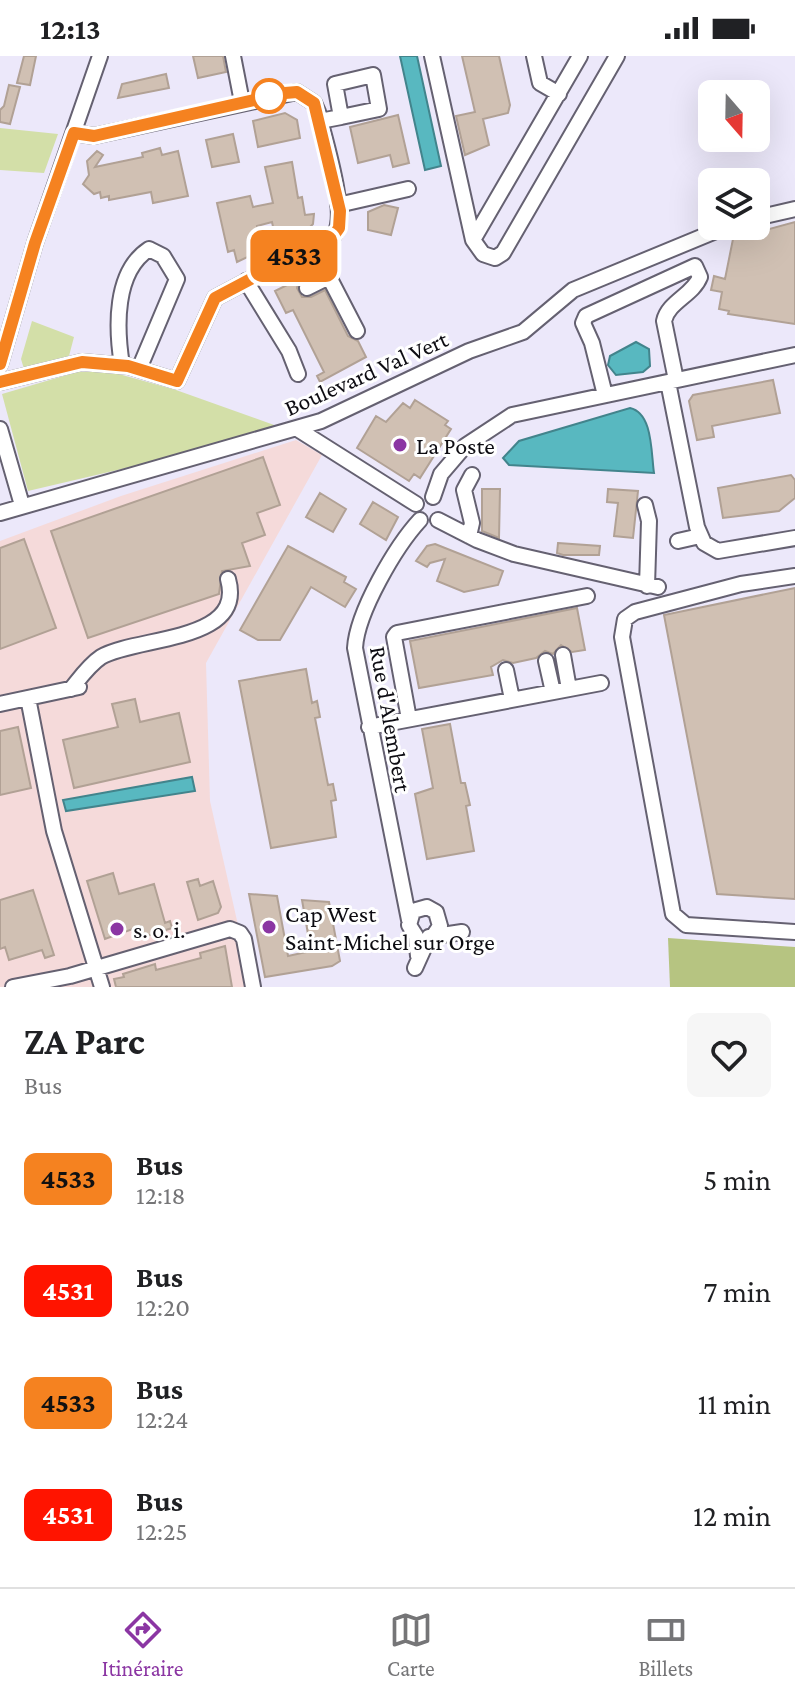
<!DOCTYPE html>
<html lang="fr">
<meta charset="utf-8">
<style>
body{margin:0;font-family:"Crimson Pro",serif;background:#f6f6f6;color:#202124;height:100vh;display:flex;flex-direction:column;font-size:30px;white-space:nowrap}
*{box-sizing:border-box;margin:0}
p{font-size:26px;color:#757577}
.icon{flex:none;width:44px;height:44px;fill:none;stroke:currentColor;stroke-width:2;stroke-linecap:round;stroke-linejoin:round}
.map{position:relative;height:931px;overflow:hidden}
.panel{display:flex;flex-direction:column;background:#fff;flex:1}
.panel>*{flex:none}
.badge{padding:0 16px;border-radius:12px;font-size:28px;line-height:52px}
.needle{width:52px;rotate:160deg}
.buttons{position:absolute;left:698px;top:24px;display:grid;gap:16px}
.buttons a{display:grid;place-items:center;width:72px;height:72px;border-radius:12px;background:#fff;box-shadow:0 8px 32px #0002;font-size:40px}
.map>.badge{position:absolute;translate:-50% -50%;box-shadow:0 0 0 4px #fff}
.round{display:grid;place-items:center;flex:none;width:84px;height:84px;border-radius:12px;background:#f6f6f6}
.overview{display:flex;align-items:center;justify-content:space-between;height:136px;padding:0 24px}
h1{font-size:38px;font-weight:700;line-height:60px}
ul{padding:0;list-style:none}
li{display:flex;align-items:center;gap:24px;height:112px;padding:0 24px}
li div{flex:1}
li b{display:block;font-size:30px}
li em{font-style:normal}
li .badge{min-width:88px;font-weight:700;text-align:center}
.status{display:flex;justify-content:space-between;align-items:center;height:56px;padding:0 40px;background:#fff;direction:ltr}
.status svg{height:22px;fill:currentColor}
.tabs{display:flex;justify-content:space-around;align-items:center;height:112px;border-top:2px solid #e0e0e0;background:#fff;font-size:22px;color:#757577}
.tabs a{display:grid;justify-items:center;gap:4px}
.tabs .selected{color:#8b36a3}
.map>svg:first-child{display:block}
</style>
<div class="status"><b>12:13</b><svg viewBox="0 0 49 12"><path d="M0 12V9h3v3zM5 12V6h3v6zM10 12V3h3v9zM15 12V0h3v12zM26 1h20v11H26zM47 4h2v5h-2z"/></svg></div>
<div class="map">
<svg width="795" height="931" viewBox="0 0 795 931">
<rect width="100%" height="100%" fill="#ece8fa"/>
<path fill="#f5dada" d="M296 384 322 399 206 607 210 745 252 931H0V485L121 440Z"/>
<path fill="#d3dfa8" d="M0 72 58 78 44 117 0 114Z
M32 265 74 281 69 300 24 313 21 303Z
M108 315 176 334 288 374 28 435 2 338 77 316Z"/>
<path fill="#b6c481" d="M668 882 795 891V931H670Z"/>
<path fill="#58b8c0" stroke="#42848c" stroke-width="2" d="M400 0H417L441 110 425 114Z
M636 286 649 293 650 310 643 316 616 319 608 309 610 300Z
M630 352C653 357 651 397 654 417L509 409 503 402 519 385Z
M192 721 195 735 66 755 63 744Z"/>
<path fill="#d0c0b3" stroke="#b1a195" stroke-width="2" d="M24 0H36L30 29 17 27Z
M193 0H223L226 16 198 22Z
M462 0H499L510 49 508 57 483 63 489 89 465 99 456 60 475 56Z
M166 18 169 32 118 42 122 28Z
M9 29 20 31 10 68 0 66V54L4 50Z
M285 57 297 64 300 82 258 91 253 65Z
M398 59 409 107 393 111 390 99 358 107 350 71Z
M233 78 239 106 212 111 206 84Z
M160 92 162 99 178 95 188 140 153 147 151 136 109 144V140L101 142 100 136 94 138 83 128 89 119 87 105 97 95 103 99 95 111 143 101 142 97Z
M292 106 298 142 302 141 305 159 314 158 313 168 303 178 302 174 275 180 272 166 257 170 261 189 254 190 256 197 237 206 234 194 228 196 217 147 250 140 253 151 273 147 265 111Z
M384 149 398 152 391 179 368 174V156Z
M795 166V268L728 258 729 255 719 253 722 236 711 234 714 220 725 223 733 183Z
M299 223 297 232 302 241H311L325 234 348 280 358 285 366 301 320 326 317 320 324 316 293 254 286 257 275 235Z
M773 324 780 357 712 370 714 381 697 384 689 345 693 339Z
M415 344 448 365 445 369 451 373 420 422 414 418 409 425 357 392 376 360 386 366 403 347 410 352Z
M263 401 280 449 257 457 265 479 242 487 250 510 222 515 219 538 88 582 51 475Z
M791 419 795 424V442L779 455 723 462 718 432Z
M482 433H500L499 482 482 475Z
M608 433 638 435 633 482 614 480 618 447 607 446Z
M320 437 346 453 333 476 306 461Z
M373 446 398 461 386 484 360 468Z
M24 483 56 572 0 593V492Z
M558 487 600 490 599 499H563L557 497Z
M435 488 503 515 498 529 464 536 437 525 445 503 430 507 427 511 416 505 427 490Z
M288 490 346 521 344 526 356 533 345 551 311 531 280 584H258L240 574Z
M795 532V843L717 838 664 559Z
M577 552 585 594 572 596 561 589 553 598 545 595 536 602 513 607 503 604 491 611 493 619 419 632 410 585Z
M306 613 312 647 317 645 320 661 315 662 328 729 333 728 336 744 331 745 336 781 271 792 239 625Z
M135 643 140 666 179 657 190 706 74 732 63 684 118 671 112 648Z
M450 668 461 727H465L470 749 466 750 474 795 427 803 415 738 433 732 422 673Z
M18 671 31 732 0 739V675Z
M113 817 119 838 154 828 165 867 170 865 172 872 144 881 141 870 105 883 87 825Z
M198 823 200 830 213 825 221 851 218 857 198 864 187 826Z
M33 834 54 899 45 902 42 894 9 904 5 891 0 893V844Z
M249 838 277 840 288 900 311 895 302 844 329 846 340 905 332 910 265 921Z
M225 890 232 931H116L114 923 124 921 123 918 155 908 156 914 201 902 200 897Z"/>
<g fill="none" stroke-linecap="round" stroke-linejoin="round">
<defs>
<path id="minor" d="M233 0 242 46
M432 0 473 184 483 198 495 202 503 197 617 0
M534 0 540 27 559 38
M320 65 341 61 335 28 373 19 379 53 341 61
M338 149 408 133
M756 162 795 153
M473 184 580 0
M320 186 330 205 329 221 357 275
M246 225 289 295 298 318
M307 232 329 221
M0 308 35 187 100 0
M122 309C116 272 114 216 149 193L163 200 177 223 139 313
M0 326 82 306 128 310 177 325 215 242 334 179C349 158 324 82 318 56L314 47 297 36 94 80 74 77
M668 326 697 471 704 487 718 495 795 482
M605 339 592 287 583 267 586 260 695 210 700 221C693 239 668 246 664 265L676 324
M0 373 22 449
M299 374 416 448
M433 441 441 418 465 390 512 359 795 299
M645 449 649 465 647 530
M0 457 321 365 469 295 523 276 573 234 728 170
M438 464 477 484 514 498 658 531
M469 480 472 467 464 434 472 419
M678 485 700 480
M795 520 741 528 635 556 625 563 622 581 673 858 686 869 795 876
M563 599 569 633
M546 605 553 636
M506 614 512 643
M71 633C80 622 89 609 101 601 137 580 246 587 228 523
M28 642 54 775 102 931
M0 648 79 631
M409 663 394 581 397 577 587 540
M369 671 601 627
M409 864 355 592C357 556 396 490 420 464
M418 900 416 880 409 869 413 855 427 851 436 856 440 870 434 879
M415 912 429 881 462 876
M13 931 70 920 230 873 240 877 244 883 253 931"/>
</defs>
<use href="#minor" stroke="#656171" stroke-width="18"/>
<use href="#minor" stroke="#fff" stroke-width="14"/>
</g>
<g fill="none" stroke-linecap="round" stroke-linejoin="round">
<defs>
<path id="line" d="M0 308 35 187 74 77 94 80 285 37 297 36 314 47 340 155 339 172 334 179 215 242 177 325 128 310 82 306 0 326"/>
</defs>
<use href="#line" stroke="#fff" stroke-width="18"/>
<use href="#line" stroke="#f58220" stroke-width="12"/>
</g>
<circle fill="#fff" stroke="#f58220" stroke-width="4" cx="269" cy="40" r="16"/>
<g fill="#8b36a3" stroke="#fff" stroke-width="3">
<circle cx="400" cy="389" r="8"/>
<circle cx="269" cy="871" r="8"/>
<circle cx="117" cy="873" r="8"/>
</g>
<g text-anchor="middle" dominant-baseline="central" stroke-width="6" stroke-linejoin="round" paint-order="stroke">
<g font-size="24" fill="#0d0c12" stroke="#fff">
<text transform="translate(366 317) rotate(-24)">Boulevard Val Vert</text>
<text transform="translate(391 663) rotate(80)">Rue d'Alembert</text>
</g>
<g font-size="24" fill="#0d0c12" stroke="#fff" text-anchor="start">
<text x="416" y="389">La Poste</text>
<text x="285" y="857">Cap West<tspan x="285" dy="28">Saint-Michel sur Orge</tspan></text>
<text x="133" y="873">s. o. i.</text>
</g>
</g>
</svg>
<div class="buttons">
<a><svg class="needle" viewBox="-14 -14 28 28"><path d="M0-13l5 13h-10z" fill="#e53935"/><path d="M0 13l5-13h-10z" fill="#757577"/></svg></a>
<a><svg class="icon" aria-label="layers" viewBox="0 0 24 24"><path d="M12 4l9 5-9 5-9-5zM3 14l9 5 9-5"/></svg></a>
</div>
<b class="badge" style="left:294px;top:200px;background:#f58220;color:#111">4533</b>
</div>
<section class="panel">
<div class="overview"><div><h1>ZA Parc</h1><p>Bus</p></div><a class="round"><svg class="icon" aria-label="heart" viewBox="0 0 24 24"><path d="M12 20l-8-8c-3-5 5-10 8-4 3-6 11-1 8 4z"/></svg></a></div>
<ul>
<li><span class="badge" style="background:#f58220;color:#111">4533</span><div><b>Bus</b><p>12:18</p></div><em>5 min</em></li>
<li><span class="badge" style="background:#ff1400;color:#fff">4531</span><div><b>Bus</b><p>12:20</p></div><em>7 min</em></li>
<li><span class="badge" style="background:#f58220;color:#111">4533</span><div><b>Bus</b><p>12:24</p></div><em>11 min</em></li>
<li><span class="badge" style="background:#ff1400;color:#fff">4531</span><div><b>Bus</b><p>12:25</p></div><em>12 min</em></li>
</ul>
</section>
<nav class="tabs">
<a class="selected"><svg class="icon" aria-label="directions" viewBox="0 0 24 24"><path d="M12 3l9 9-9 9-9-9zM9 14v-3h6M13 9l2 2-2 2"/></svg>Itinéraire</a>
<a><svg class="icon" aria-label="map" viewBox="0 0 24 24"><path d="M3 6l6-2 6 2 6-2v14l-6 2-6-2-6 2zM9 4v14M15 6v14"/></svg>Carte</a>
<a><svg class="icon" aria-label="tickets" viewBox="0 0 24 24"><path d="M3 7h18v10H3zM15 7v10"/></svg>Billets</a>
</nav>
